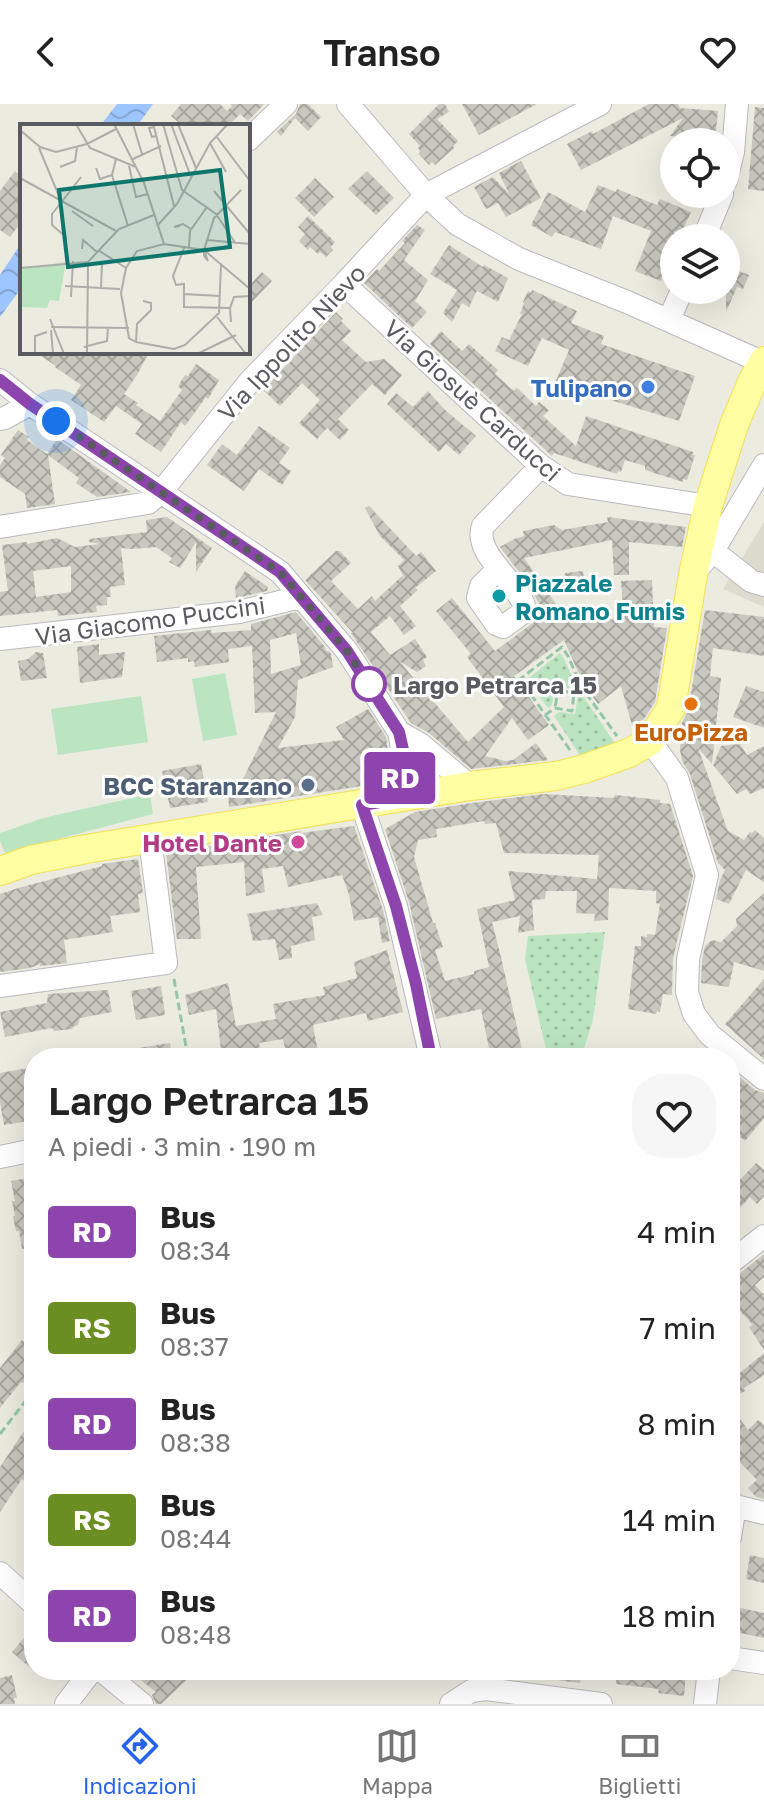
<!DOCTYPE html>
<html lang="it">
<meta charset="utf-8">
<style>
body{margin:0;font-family:"Golos Text",sans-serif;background:#f6f6f6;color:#222;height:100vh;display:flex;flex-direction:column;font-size:30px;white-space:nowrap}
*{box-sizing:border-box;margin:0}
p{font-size:26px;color:#767676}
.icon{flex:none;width:44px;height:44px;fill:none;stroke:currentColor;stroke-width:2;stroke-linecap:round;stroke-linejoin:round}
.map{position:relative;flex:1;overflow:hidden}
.side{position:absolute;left:24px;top:944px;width:716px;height:632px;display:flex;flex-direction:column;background:#fff;border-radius:32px;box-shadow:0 8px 32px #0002}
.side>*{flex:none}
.badge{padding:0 16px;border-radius:6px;font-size:28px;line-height:52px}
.fabs{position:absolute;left:660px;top:24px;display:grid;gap:16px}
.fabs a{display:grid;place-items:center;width:80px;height:80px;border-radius:50%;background:#fff;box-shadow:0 8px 32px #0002;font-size:40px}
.you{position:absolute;width:40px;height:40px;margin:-20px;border:6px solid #fff;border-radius:50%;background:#1a73e8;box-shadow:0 0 0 12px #1a73e833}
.map>.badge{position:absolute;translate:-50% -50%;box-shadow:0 0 0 4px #fff}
.round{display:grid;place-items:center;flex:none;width:84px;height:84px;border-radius:32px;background:#f6f6f6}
.overview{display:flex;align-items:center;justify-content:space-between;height:136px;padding:0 24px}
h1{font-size:38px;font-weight:600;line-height:60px}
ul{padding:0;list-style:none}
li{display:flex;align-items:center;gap:24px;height:96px;padding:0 24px}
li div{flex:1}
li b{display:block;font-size:30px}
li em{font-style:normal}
li .badge{min-width:88px;font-weight:700;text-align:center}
header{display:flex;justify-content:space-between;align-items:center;height:104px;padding:0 24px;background:#fff;font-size:36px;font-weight:600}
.dock{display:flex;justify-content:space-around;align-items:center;height:112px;border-top:2px solid #e0e0e0;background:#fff;font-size:22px;color:#767676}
.dock a{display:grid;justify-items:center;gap:4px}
.dock .current{color:#2563eb}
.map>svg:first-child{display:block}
</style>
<header><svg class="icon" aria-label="back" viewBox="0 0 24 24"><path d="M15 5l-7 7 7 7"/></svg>Transo<svg class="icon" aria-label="heart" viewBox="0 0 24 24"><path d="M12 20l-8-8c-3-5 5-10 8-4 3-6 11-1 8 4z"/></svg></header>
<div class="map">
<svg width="764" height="1600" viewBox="0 0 764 1600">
<defs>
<pattern id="grass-dots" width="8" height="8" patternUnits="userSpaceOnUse" patternTransform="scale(2)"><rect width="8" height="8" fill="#bbe5c1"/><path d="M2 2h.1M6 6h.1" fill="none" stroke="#9bbda0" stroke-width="1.8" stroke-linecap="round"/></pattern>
<pattern id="water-waves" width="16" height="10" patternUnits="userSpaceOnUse" patternTransform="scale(2)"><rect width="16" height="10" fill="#9dc5ff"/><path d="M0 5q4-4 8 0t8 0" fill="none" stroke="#83a3d2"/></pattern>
<pattern id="building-cross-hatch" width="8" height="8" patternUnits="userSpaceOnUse" patternTransform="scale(2)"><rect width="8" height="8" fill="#c9c8bf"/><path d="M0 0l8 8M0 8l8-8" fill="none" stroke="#a6a59f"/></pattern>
</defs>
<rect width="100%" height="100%" fill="#ecebe0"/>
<path fill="#dcdbce" d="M764 418V503L723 485Z"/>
<path fill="url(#grass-dots)" d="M560 549 564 555 577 583 573 585 555 582 552 601 548 604 526 576Z
M581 589 616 641 583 656 554 612 559 608 575 610 578 591Z
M605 828 593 916 581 954H548L525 855 528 832Z"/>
<path fill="#bbe5c1" d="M225 569 237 631 203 637 192 575Z
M141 592 148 638 58 651 51 605Z
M150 690 153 710 5 749 0 737V729L43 714Z"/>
<path fill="url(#water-waves)" d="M117 0H153L137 22H100Z
M22 138V183L0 213V171Z"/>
<path fill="url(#building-cross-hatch)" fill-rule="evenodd" d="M181 0H220L227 7 232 2 230 0H264L248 17 240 10 228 22H183L171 12Z
M300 0H308L321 13 308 27 295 14 281 32 277 28 296 10Z
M439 0H445L449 8 437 15 458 37 453 42 454 44 435 61 432 58 429 61 419 50 420 47 418 44 420 42 409 30Z
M462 0H537L479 31Z
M649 0H678L680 4 718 7 715 36 670 32 683 14 581 66 567 40 592 27 593 30Z
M755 3 764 4V87L748 85Z
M521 57 541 94 506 113 498 99 486 105 474 83 493 73 509 90 499 69Z
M15 67 22 73V117L10 133 0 126V87Z
M367 67 394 94 376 111 348 85Z
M315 74 334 93 314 113 295 94Z
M598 81 616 88 617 85 657 101 660 95 691 108 681 130 674 127V146L661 177 635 167 651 127 613 112 601 145 555 128 552 133 531 121 548 88 585 108Z
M308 112 335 138 331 143 333 146 326 153 320 148 318 150 310 143 308 146 299 137 305 130 298 123Z
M417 121 425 126 404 156 428 176 415 197 427 208 412 224 364 179 377 165 379 167 405 139 402 137Z
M449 141 483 163 484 161 508 174 498 198 477 187 469 203 462 199 452 218 443 209 457 186 430 170Z
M726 162 749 171 743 185 737 183 726 208Z
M262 168 272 177 248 202V183Z
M532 186 577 207 571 219 604 232 601 240 695 272 679 317 555 279 569 246 542 234 528 262 495 247 502 233 509 236 522 210H520L524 199 523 198 528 187 531 189Z
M336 208 343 215 341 217 351 227 342 236 366 258 384 255 402 271 385 291 372 280 338 315 349 326 340 336 327 324 317 335 299 319 320 296 302 279 280 302 263 286Z
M441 227 462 247 469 240 498 266 495 270 514 287 517 284 536 302 539 298 549 306 543 312 576 342 586 312 693 348V351H695L687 376 683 375V378L645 366V362L625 356 621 368 618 367 617 370 554 349 552 352 430 240Z
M35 248H149L137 271 124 290 138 299 136 301 160 317 182 286 178 282 185 271 188 272 196 260 219 276 208 295 206 293 185 322 181 318 161 348 135 330 142 320 116 302 104 318 71 296 81 281 55 263 56 262Z
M428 287 445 306 476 332 459 351 446 340 439 348 387 300 396 289 413 303Z
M259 322 290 344 279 359 291 367 282 381 259 365 244 387 207 361 222 340 237 351Z
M18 326 29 333 27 336 47 350 57 335 131 388 97 393 76 379 79 374 48 351 55 400 27 404 25 390 0 373V361L5 354 1 351Z
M369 402 416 452 421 448 436 467 415 484 418 486 400 502 416 522 404 531 390 512 371 528 390 551 415 535 427 553 423 556 426 562 417 568 399 557 468 638 504 603 467 553 471 550 436 507 452 494 495 547 545 510 528 480 500 443 514 435 524 432 523 427 554 421 562 426 608 418 607 413 686 423 682 443 629 438V471H614L612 436 524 454 565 513V511L580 510 581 517 601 514 624 517 621 477 652 476 654 523 667 524 655 598 644 615 632 621 621 582 598 600 583 579 564 536 514 572 549 621 528 636 512 614 485 652 505 657 513 656 536 639 548 656 471 665 429 629 411 619 351 529H353L305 476 336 447H340L351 459 331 477 358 505 372 492 375 497 402 472 405 475 398 462 404 456 380 432 365 404Z
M167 413 212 444 196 468V438L180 464 169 458 172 454 156 443 131 445 121 444 125 481 110 483 111 493H107V501L96 502 97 508 58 512 57 506 0 512V488L8 487 2 441 27 438V440L57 434 75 443 100 440 89 438V435L147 428 146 416ZM71 462V488L36 493 33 467Z
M245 467 268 483 267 487 236 494 235 482Z
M583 467 585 484 562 487 560 473 565 472V469Z
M705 506 764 513V552L713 544 710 572 721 574 712 660 698 644 728 727 744 736 750 728 752 729 755 726 764 734V778L746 766 729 800 716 795 720 776 725 766 718 759 690 670 682 657 680 646 682 619 688 607Z
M296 508 325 543 326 547H329L331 550 333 563 298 576 295 613 278 644 344 636 336 623 368 605 386 633 389 655 386 672 380 673 381 679 229 703 228 691 231 679 240 681 276 608 255 609 252 542 228 545 229 558 195 563 194 557 188 558V554L157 558 154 532 211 526 212 529 251 526V520ZM296 529 301 561 271 570 270 536Z
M99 540V551L125 548 122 573 80 579 77 543Z
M36 548 43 549 47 574 21 577 18 557 28 555Z
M746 582 764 588V624L733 613Z
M740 640 747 651 764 642V684L750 690 746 685 737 690 713 661 721 642Z
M201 660 208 698 170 704 162 667Z
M544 690 614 694 615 691 660 696V699L670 700 693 772 673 854 672 891 663 890 660 908 657 907 656 910 628 905 635 842H641V832L647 833V830L655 831 660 800 656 799V787L609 784 608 816 594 817 595 810 576 809 577 787H546L545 795 532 796 534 826 518 829 520 812 492 818 500 849 524 954H491L481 905 436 915 409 798 385 725 415 708 472 699ZM484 717 485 720 496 719 504 749 599 751 597 775 508 767 515 796 477 805 489 863 474 867V870L445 877 435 846 443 843 435 819H433L414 753 418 736 437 733 436 725Z
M354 722 383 806 390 837 382 839 378 813 354 817 349 791 342 771 288 783 283 762 262 765 265 788 246 792 244 758 196 763 201 835H177L166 749 301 727V729Z
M138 755 143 789 138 790 140 808 110 812 113 828 64 836 67 859 40 862V860L30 864 0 868V790L18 784 102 762V760Z
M764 789V867L734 858 729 883 701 879 702 857 705 842 712 836 721 838 737 822 736 815Z
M317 799 323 811 312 813 315 836 291 842 292 854 279 856 275 835 253 837 247 810Z
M387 846 403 908 368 917 366 909 313 921 319 954H287L283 935 259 939 261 949 252 950V952L225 954 223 946H221L216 905 189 911 185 891 228 879 236 922 276 915 273 900 325 891 323 883 357 874 354 858Z
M764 875V955L725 920Z
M161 882 165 911 136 916 131 887Z
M108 886 112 908 80 914 78 921 74 922 72 925 54 927 52 924 5 933 0 908 47 899 48 890Z
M170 939 172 954H120L119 947Z
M34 963V1016L4 1021 0 998V969Z
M736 970 755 986 764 989V1014L745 1037 730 1024V976Z
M756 1059 764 1066V1092L757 1100 750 1093 740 1104 730 1095V1086Z
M34 1073V1143L22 1145 19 1127H16L13 1112H15L12 1097H15L11 1077Z
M764 1150V1173L755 1181 764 1191V1246L749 1223 753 1221 730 1196V1173L739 1170Z
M22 1236 34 1245V1265L23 1279 21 1278 0 1304V1264Z
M764 1249V1271L744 1284 745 1287 730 1295V1277Z
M730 1302 748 1326 758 1316 764 1321V1395L756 1393 748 1384 757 1376 730 1348Z
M34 1312V1364L25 1377 22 1375 0 1408V1363Z
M750 1451 764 1454V1479L746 1475Z
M740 1504 764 1509V1534L736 1528Z
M34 1522V1567L12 1548Z
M128 1566H197L161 1600H156L152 1591 156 1588Z
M541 1566H582L580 1579 541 1574Z
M617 1566 677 1567 676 1571 686 1572 684 1592 658 1589 659 1585 616 1580Z
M12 1571 17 1594H14L15 1600H0V1574Z"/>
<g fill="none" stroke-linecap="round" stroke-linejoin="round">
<defs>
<path id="minor" d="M348 0 426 91 457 120 519 155 627 198 764 259
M248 36 286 0
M726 76 733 48 737 0
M704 134 722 90
M344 180 541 362 568 380 708 402
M669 216 682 186
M0 276 30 300 280 468 347 547 399 628 420 640 470 682
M0 315 5 314 30 300
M0 423 148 399 161 388 251 276 344 180 426 91 600 0
M713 447 751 477 764 481
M498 465 481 482 478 494 496 520 503 523 525 507C524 482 472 451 483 422L541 362
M693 470 713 447 764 361
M0 535 239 508 300 493
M650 637 677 674 707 771 688 855 687 888 694 910 710 931 764 975
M392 696C403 667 406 659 399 628
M362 701 396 802 431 954
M0 882 166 859 150 735
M0 1053 34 1046
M730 1159 764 1132
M730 1396 735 1402 764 1409
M730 1433 735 1402
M0 1469 34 1500
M730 1554 764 1559
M101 1566 142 1600
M66 1600 92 1566
M451 1600 471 1587 486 1585 601 1600
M705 1600 709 1566"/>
<path id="major" d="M0 767 31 756 86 745 470 682 556 672 584 665 629 649 650 637 671 604 693 471 708 402 734 321 753 276 764 257"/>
</defs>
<use href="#minor" stroke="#b8b9bf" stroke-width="24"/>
<use href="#major" stroke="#f4df51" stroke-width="30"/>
<path stroke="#94c6aa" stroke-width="3" stroke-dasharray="8 4" stroke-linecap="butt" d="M545 611 555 604 572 607 574 589 558 586 555 604
M570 646 520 575 562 543 568 552 582 584 617 632
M174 875 188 954
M690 954 697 946
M0 1330 34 1286"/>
<use href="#minor" stroke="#fff" stroke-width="22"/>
<use href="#major" stroke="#fffea2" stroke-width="28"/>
</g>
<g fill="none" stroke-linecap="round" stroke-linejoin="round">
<defs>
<path id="line" d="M0 276 30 300 280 468 347 547 399 628 404 650 402 667 392 696 362 701 396 802 416 880 431 954"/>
</defs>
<use href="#line" stroke="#fff" stroke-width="18"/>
<use href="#line" stroke="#8e44ad" stroke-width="12"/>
<path stroke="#595b61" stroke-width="8" stroke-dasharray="0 14.4" d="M56 317 280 468 347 547 373 587 369 580"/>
</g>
<circle fill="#3f7fe0" stroke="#fff" stroke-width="3" cx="648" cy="283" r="8"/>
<circle fill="#0f9aa8" stroke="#fff" stroke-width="3" cx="499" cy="492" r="8"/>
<circle fill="#fff" stroke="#8e44ad" stroke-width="4" cx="369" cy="580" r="16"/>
<circle fill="#e8710a" stroke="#fff" stroke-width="3" cx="691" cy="600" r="8"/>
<circle fill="#5c6f8a" stroke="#fff" stroke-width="3" cx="308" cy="681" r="8"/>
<circle fill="#d1479c" stroke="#fff" stroke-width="3" cx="298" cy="738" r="8"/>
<g text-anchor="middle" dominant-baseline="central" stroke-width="6" stroke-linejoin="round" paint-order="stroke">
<g font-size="24" fill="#595b61" stroke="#fff">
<text transform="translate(291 238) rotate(-47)">Via Ippolito Nievo</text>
<text transform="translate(473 296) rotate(42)">Via Giosuè Carducci</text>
<text transform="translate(150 516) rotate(-8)">Via Giacomo Puccini</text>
</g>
<g font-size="24" font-weight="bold" fill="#366cbe" stroke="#fff" text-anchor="end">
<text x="632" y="283">Tulipano</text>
</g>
<g font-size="24" font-weight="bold" fill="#0d838f" stroke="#fff" text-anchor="start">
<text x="515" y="478">Piazzale<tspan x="515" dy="28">Romano Fumis</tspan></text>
</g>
<g font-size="24" font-weight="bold" fill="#595b61" stroke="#fff" text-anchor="start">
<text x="393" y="580">Largo Petrarca 15</text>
</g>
<g font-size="24" font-weight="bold" fill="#c56008" stroke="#fff">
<text x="691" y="627">EuroPizza</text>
</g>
<g font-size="24" font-weight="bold" fill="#4e5e75" stroke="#fff" text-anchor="end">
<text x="292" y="681">BCC Staranzano</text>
</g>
<g font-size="24" font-weight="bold" fill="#b23c85" stroke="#fff" text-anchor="end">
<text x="282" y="738">Hotel Dante</text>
</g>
</g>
<g transform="translate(20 20)">
<rect width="230" height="230" fill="#ecebe0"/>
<path d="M46 138 39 177 30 176 27 184 0 183V145Z" fill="#bbe5c1"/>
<path fill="none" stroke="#adada9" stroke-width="2" d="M56 0 70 24 116 43M94 0 124 59 144 120 184 126 230 165M113 0 122 30M143 0 162 66 196 90 216 120M151 0 171 53M158 0 176 44M0 6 20 23 36 28 67 20 96 5M136 12 132 13 129 4 134 3 154 82M196 12 230 57M190 19 206 48M19 24 39 72M96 35 92 51 108 102M113 35 141 22M109 42 116 73 128 70M40 43 55 37 57 24M76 44 80 55 92 51M0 54 96 107M194 67 230 110M44 75 32 90V101L46 113V137M44 75 61 53M52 87 73 102M137 102 157 80 190 19 208 0M160 102 154 103 163 100 171 105M187 116 230 120M169 123 170 107 187 83M164 124 153 152 156 161 164 160V170L200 172M62 125 63 116 77 128M78 126 106 144M184 126 194 94 221 66M184 126 188 137 184 132ZM0 144 68 138M45 162 100 165M81 164 82 140M164 170V183L210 184 211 198M51 173 53 137M210 184 214 173 230 172M197 193 226 230M30 195 44 230M31 203 109 204M31 206 33 230M116 218 109 214 101 169 106 144 117 127 144 120M116 218 117 200 131 186V179L123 177M116 218 154 225M64 223 87 217 88 203M154 225 165 221 199 189 201 141M15 230V212L27 208M67 230 68 138 99 105 134 91M177 230 216 211"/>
<path fill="#0f766e" fill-opacity="0.15" stroke="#0f766e" stroke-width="4" d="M200 46 210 123 48 143 39 66Z"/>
<rect width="230" height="230" fill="none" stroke="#595b61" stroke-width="4"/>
</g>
</svg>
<div class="fabs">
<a><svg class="icon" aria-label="locate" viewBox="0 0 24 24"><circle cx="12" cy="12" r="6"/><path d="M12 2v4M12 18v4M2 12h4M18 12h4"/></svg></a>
<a><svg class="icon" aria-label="layers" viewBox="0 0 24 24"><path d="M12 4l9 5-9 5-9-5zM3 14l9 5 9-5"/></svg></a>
</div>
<div class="you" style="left:56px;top:317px"></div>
<b class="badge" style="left:400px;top:674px;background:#8e44ad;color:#fff">RD</b>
<section class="side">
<div class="overview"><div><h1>Largo Petrarca 15</h1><p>A piedi · 3 min · 190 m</p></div><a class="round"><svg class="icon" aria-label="heart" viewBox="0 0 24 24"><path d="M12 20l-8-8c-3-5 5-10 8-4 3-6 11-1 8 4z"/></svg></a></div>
<ul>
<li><span class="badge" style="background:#8e44ad;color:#fff">RD</span><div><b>Bus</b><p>08:34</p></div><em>4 min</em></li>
<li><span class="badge" style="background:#6b8e23;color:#fff">RS</span><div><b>Bus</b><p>08:37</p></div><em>7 min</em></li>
<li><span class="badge" style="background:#8e44ad;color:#fff">RD</span><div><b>Bus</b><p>08:38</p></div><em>8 min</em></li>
<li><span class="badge" style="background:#6b8e23;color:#fff">RS</span><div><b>Bus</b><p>08:44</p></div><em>14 min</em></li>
<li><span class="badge" style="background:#8e44ad;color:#fff">RD</span><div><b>Bus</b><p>08:48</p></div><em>18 min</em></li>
</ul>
</section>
</div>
<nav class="dock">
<a class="current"><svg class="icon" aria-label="directions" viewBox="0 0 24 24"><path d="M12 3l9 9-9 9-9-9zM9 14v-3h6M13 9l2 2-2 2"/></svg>Indicazioni</a>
<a><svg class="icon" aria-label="map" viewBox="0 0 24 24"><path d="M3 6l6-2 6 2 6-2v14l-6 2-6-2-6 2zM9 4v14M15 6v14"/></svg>Mappa</a>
<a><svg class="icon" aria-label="tickets" viewBox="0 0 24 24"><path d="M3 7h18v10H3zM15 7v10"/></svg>Biglietti</a>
</nav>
